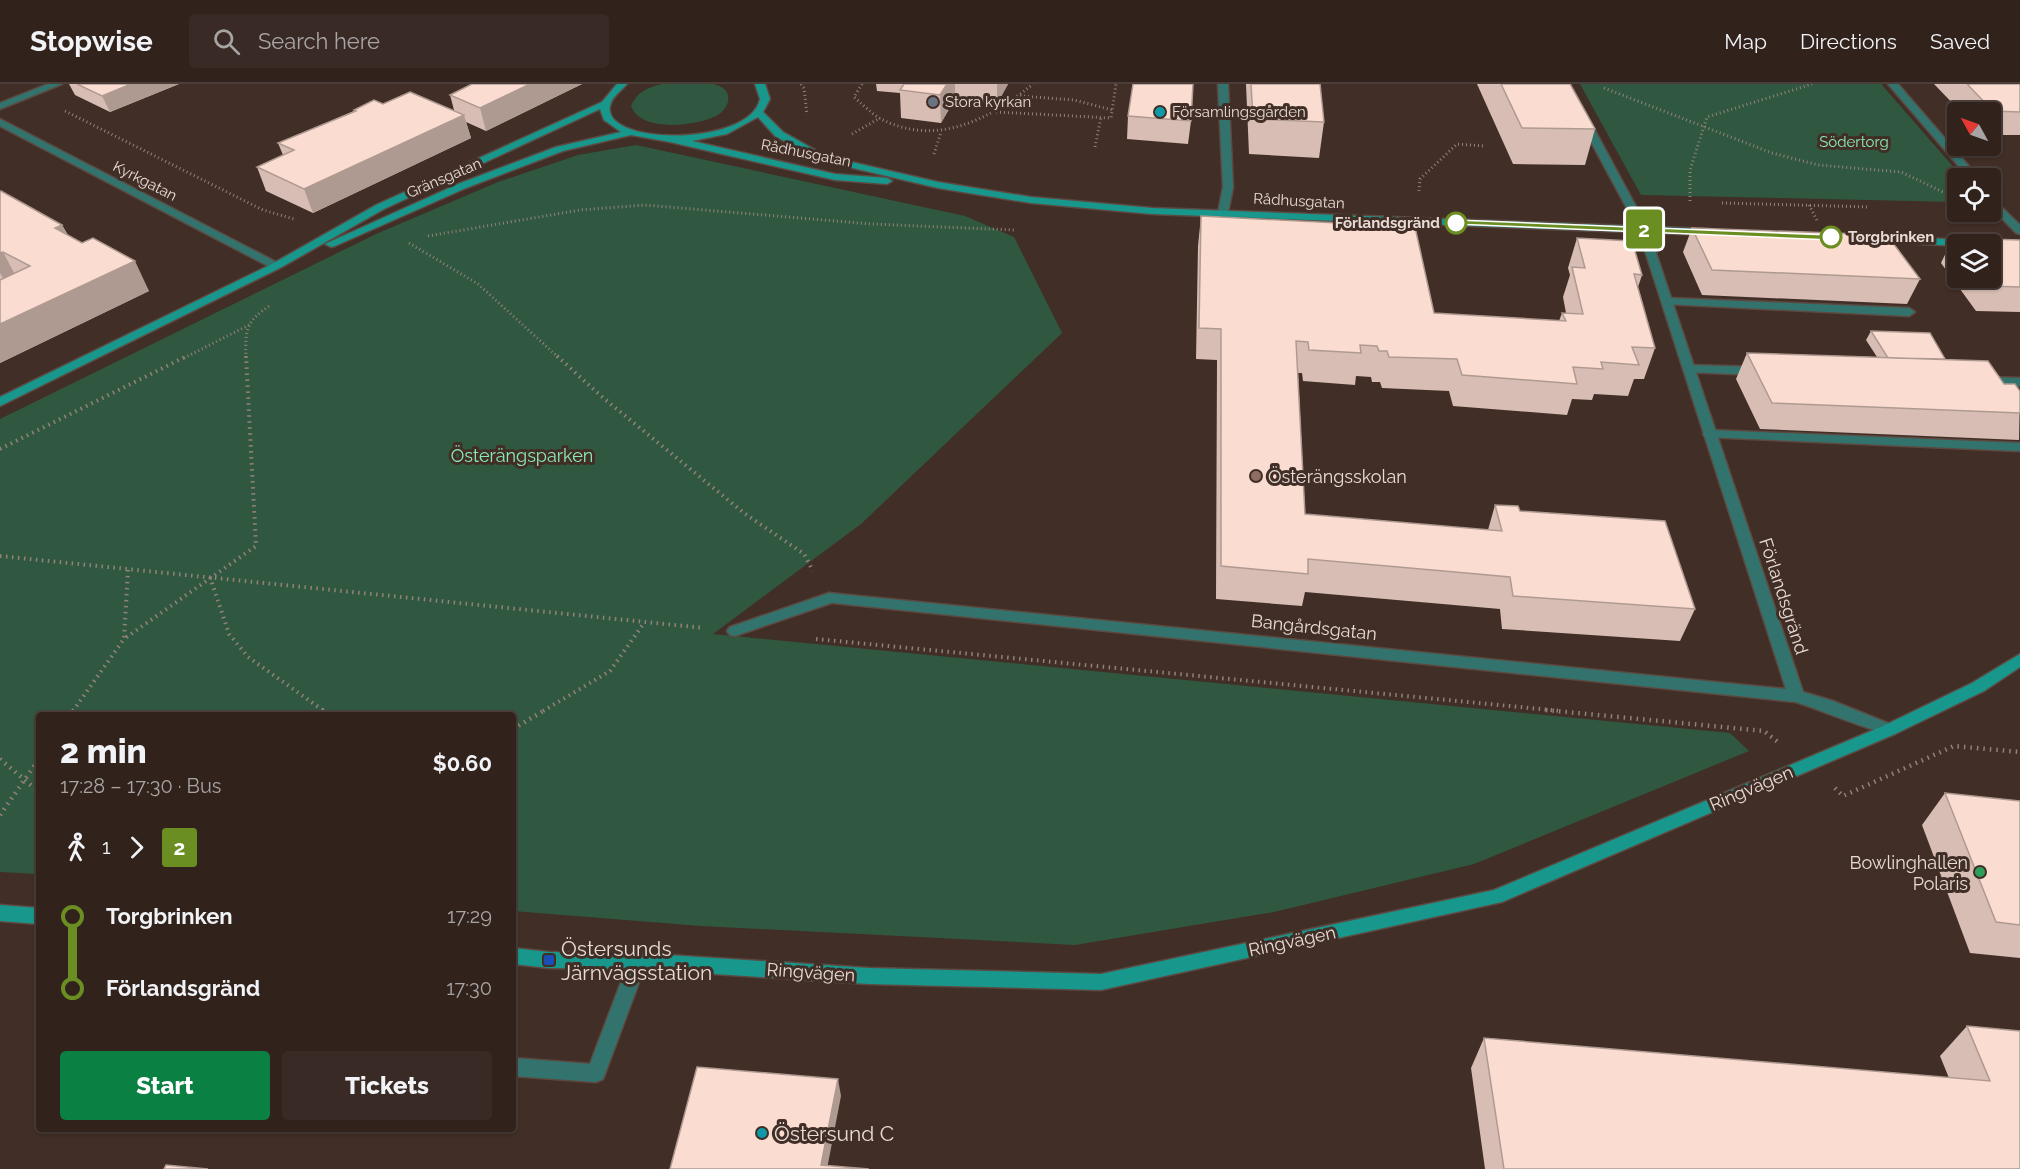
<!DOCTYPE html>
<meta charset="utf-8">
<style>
body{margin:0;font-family:Raleway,sans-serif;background:#392a25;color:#f1f3f6;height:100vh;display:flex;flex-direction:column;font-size:22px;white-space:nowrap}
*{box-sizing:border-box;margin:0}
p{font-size:20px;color:#a8a4a3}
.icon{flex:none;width:33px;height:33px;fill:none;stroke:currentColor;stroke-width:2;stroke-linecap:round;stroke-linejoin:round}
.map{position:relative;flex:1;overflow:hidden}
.drawer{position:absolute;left:36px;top:628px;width:480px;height:420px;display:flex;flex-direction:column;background:#31221c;border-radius:6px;box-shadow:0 2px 4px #0004,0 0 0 2px #4c3f3b}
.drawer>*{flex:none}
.badge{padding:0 12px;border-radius:4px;font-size:21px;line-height:39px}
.needle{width:39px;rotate:310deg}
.controls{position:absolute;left:1947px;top:18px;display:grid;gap:12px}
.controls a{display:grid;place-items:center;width:54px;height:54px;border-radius:6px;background:#31221c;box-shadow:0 2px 4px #0004,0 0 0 2px #4c3f3b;font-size:30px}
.map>.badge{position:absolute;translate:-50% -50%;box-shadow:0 0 0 3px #fff}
.legs{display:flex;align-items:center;gap:9px;height:66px;padding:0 24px;font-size:20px}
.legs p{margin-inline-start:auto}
.headline{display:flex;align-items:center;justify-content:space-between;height:102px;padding:0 24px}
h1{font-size:33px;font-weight:800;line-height:45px}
.action{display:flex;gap:12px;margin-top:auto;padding:12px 24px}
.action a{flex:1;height:69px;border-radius:6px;background:#0b8043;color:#fff;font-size:24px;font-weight:800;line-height:69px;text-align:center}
.action a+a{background:#392a25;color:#f1f3f6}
ul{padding:0 24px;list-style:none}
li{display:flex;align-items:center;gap:21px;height:72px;font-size:22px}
li i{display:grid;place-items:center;width:9px;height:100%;margin:0 8px;background:currentColor}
li i::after{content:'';width:15px;height:15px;margin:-8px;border:4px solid;border-radius:50%;background:#31221c}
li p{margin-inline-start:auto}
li:first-child i{background:linear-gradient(#0000 50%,currentColor 0)}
li:last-child i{background:linear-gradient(currentColor 50%,#0000 0)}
header{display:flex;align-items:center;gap:36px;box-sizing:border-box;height:84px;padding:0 30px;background:#31221c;border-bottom:2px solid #4c3f3b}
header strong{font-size:28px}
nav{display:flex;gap:33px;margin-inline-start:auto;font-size:21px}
.search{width:420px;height:54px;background:#392a25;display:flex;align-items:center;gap:15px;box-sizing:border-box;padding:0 21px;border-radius:6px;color:#a8a4a3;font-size:22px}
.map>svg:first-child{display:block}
</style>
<header>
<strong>Stopwise</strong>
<div class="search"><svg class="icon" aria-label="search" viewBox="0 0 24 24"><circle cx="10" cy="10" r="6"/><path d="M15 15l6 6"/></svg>Search here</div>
<nav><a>Map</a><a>Directions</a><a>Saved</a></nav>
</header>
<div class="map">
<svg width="2020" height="1085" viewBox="0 0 2020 1085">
<rect width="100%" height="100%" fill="#412e26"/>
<path fill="#305841" d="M662 0C678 0 697 0 713 0 734 4 732 23 716 32 695 42 641 49 631 22 636 9 648 3 662 0Z
M1580 0H1881L1963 94H1958L1957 118 1641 111Z
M636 61 965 132 1014 153 1062 249 861 440 713 550 1730 649 1749 667 1474 780 1274 828 1075 861 701 842 513 827V632H39V790L0 788V335L376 150 498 98 578 71Z"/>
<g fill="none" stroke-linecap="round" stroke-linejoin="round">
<defs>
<path id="lane" d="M1669 214 1909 224 1915 228 1909 232 1665 220V216Z
M1690 281 1759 283 1765 287 1759 291 1686 288 1684 285 1686 282Z
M1984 293 2020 294V302L1980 300 1978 297 1980 294Z
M1710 346 2020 359V367L1705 353 1703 350 1705 347Z
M829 509 836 514 834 518 735 552 730 551 727 547 730 543Z
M638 869 645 871 647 877 603 995 596 998 513 992V974L590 980 629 877 631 871Z"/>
<path id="street" d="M48 0H62L0 25V19Z
M1218 0H1228L1233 103 1228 129 1223 132 1218 129 1223 103Z
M1560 0H1570L1648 145 1803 608 1833 617 1895 642 1897 646 1895 650C1885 653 1813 623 1796 618L824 518 822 514 829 509 1786 605 1638 145Z
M1888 0H1898L1979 94H1969Z
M0 35 280 180 282 182 276 185 272 184 0 42Z
M1990 112 2020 141V150L2016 149 1990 122Z"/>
<path id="secondary" d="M617 0H627C621 7 612 12 610 22 602 62 750 63 760 15L755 0H765L770 15 763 28 783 48 817 67 847 77 938 98 1031 113 1152 124 1710 145 1715 148 1710 151 1152 130 1031 119 938 104 840 81 809 71 775 52 758 33 727 50 692 57 835 90 887 94 892 97 887 100 835 96 670 58 631 51 563 67 466 104 335 162 331 163 325 160 458 100 556 63 621 48 604 36 600 25 384 125 280 184 0 322V313L272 180 376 121 602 18Z
M1872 152 1971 156 1977 159 1958 162 1868 157V153Z
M2020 570V583L1984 607 1895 650 1502 818 1101 906 869 900 638 885 549 884 513 880V864L549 868 638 869 869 884 1101 890 1494 806 1883 642 1972 599Z
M0 821 39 824V840L0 837Z"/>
</defs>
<use href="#lane" stroke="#5c4a42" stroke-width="3"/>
<use href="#street" stroke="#5c4a42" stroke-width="3"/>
<use href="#secondary" stroke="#5c4a42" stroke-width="3"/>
<path stroke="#92827b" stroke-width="3" stroke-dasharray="1 3" stroke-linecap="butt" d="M801 0 804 4 807 31
M862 0 854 13C862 20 870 28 879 34 935 64 989 36 1033 0
M1604 4 1772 69 1818 81 1901 88 1943 108
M1020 12 1074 16 1112 26
M65 27 263 126 294 135
M996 28 1111 34 1116 0
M852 50 880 34
M1095 63 1101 33
M934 70 941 48
M1419 107 1420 95 1457 60 1484 62
M1690 117V86L1707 33 1812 0
M1722 119 1870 123
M1809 121 1818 138
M428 152 580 126 645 121 871 140 1014 146
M409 159 478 200 559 274
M184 274 249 241
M246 274C245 245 246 237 271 221"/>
<path stroke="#92827b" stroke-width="4" stroke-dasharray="1.5 4.5" stroke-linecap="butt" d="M557 272 601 312 744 429 804 470 813 487
M0 365 187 272
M0 472 704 544
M128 486 124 555 256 462 246 272
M210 493 229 550 248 573 324 627
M816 555 1561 627
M73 627 124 555
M543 627 610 587 644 539"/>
<path stroke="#92827b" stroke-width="4.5" stroke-dasharray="1.5 5" stroke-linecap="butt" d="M322 626 331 632
M1546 626 1764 647 1778 658
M70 632 74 626
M513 645 545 626
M0 675 39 708
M1835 704 1843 712 1954 662 2020 668"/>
<use href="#lane" fill="#32746d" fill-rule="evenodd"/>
<use href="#street" fill="#32746d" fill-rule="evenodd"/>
<use href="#secondary" fill="#18978d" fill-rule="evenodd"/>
<path stroke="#92827b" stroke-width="4.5" stroke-dasharray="1.5 5" stroke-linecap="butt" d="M0 731 39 675"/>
</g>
<path fill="#d7bdb3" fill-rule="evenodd" d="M69 0H179L110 28 75 11Z
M472 0H582L486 47 466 38 471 54 313 129 266 107 257 83 283 71 278 59 354 27V26L383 20 454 26 450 11Z
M876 0H1008L997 20 955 15 941 39 901 34 900 9 877 7Z
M1246 0H1320L1324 38 1319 74 1249 70Z
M1477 0H1570L1595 45 1585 81 1513 80Z
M1934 0H2020V51H1990V28H1961Z
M1128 32 1191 37 1188 60 1127 55Z
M0 108 62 141 68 151 149 207 0 279Z
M1201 132 1434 229 1559 237 1562 229H1566L1563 213 1570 191 1568 184 1577 154 1642 191 1638 203 1655 264 1644 295H1634L1628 312 1594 310 1592 316 1572 315 1567 331 1453 322 1449 307 1382 304 1380 298H1372L1371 293 1356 292 1355 301 1303 297 1302 289H1298L1305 430 1488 446 1495 421 1520 427 1695 525 1680 557 1502 545 1500 525 1305 508 1302 522 1216 515 1217 276 1196 275 1198 162Z
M1692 144 1920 195 1907 220 1702 211 1683 168Z
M1953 154 2020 156V228L1976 227 1941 179ZM1958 160 1990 194H1958Z
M1871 247 1945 275 2020 307 2019 356 1760 345 1736 295 1747 269 1877 273 1866 256Z
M1945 709 2020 717V874L1970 869 1922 741Z
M1967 942 2020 947V1085H1485L1471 984 1484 954 1949 994 1940 972Z"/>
<path fill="#af9a92" d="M131 0H179L110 28 102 12Z
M530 0H582L486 47 480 24Z
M947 0H955V15L941 39 940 11Z
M997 0H1008L997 20Z
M464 31 471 54 313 129 304 105Z
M62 141 78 171 55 144Z
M3 168 19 198 8 203 0 189V169Z
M135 177 149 207 0 279V240Z
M838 995 841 1012 827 1085 821 1081Z"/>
<path fill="#fadcd0" stroke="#af9a92" stroke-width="1.5" d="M77 0H131L102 12Z
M472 0H530L480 24 450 11Z
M904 0H947L940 11 900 6Z
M1133 0H1193L1191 37 1128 32Z
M1251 0H1320L1324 38 1253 35Z
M1501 0H1570L1595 45 1522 44Z
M1967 0H2020V28L1993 27Z
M410 8 464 31 304 105 257 83 294 66 278 59 356 27 354 26 374 16 383 20Z
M1 107 62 141 55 144 82 159 93 154 135 177 0 240V196L30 182 3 168 0 169V108Z
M1201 132 1415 143 1434 229 1566 237 1562 229 1583 230 1572 183 1585 184 1577 154 1632 157 1642 191 1634 190 1655 264 1632 263 1639 281 1601 278 1603 285 1573 283 1577 300 1462 291 1457 275 1389 273 1387 267H1379L1377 262 1360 261 1361 269 1309 266 1308 258 1296 257 1305 430 1502 447 1495 421 1518 422 1520 427 1665 437 1695 525 1513 512 1510 493 1455 488 1308 475V490L1221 482V245L1199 244Z
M1692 144 1887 151 1920 195 1712 186Z
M1953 154 2020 156V203L1989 202 1983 194H1990V160H1958Z
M1871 247 1930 249 1945 275 1888 274Z
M1747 269 1988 277 2004 300H2015L2020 307V329L1772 319Z
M1945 709 2020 717V841L1996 838Z
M1967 942 2020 947V1085H1504L1484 954 1990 997Z
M697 983 838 995 821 1081 869 1085H670Z
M166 1081 208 1085H164Z"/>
<path fill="#6b8e23" stroke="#fff" stroke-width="1.5" d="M1456 136 1831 151 1836 153 1831 156 1453 140 1452 139Z"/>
<circle fill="#6b7280" stroke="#412e26" stroke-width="2" cx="933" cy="18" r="6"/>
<g fill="#0f9aa8" stroke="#412e26" stroke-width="2">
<circle cx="1160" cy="28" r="6"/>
<circle cx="762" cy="1049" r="6"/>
</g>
<g fill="#fff" stroke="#6b8e23" stroke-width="3">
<circle cx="1456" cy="139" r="10"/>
<circle cx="1831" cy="153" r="10"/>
</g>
<circle fill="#8d6e63" stroke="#412e26" stroke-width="2" cx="1256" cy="392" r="6"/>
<circle fill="#2e9e5b" stroke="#412e26" stroke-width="2" cx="1980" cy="788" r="6"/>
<rect fill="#1a4fb4" stroke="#412e26" stroke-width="2" x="543" y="870" width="12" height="12" rx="3"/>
<g text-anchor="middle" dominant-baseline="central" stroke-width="6" stroke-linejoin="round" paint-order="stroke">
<g font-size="15" fill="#e8dbd6" stroke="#412e26" text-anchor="start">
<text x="945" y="18">Stora kyrkan</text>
<text x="1172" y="28">Församlingsgården</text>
</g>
<g font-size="15" fill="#88eab4" stroke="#412e26">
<text x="1854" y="58">Södertorg</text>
</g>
<g font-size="15" fill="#e8dbd6" stroke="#412e26">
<text transform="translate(806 69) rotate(11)">Rådhusgatan</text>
<text transform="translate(444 94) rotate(-23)">Gränsgatan</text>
<text transform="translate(145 97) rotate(27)">Kyrkgatan</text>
<text transform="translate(1299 117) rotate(3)">Rådhusgatan</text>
</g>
<g font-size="15" font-weight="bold" fill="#e8dbd6" stroke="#412e26" text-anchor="end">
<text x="1440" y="139">Förlandsgränd</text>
<text x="1848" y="153" text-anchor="start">Torgbrinken</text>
</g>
<g font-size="18" fill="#88eab4" stroke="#412e26">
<text x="522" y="371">Österängsparken</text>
</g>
<g font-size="18" fill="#e8dbd6" stroke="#412e26" text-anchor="start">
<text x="1268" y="392">Österängsskolan</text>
<text x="1968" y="778" text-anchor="end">Bowlinghallen<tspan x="1968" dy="21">Polaris</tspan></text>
</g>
<g font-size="18" fill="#e8dbd6" stroke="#412e26">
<text transform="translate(1784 512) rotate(72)">Förlandsgränd</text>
<text transform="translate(1314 543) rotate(6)">Bangårdsgatan</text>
<text transform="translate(1751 704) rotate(-23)">Ringvägen</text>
<text transform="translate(1292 857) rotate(-12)">Ringvägen</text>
<text transform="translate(811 888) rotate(4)">Ringvägen</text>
</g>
<g font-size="21" fill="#e8dbd6" stroke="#412e26" text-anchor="start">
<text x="561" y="864">Östersunds<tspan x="561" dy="24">Järnvägsstation</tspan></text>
<text x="774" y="1049">Östersund C</text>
</g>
</g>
</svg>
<div class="controls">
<a><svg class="needle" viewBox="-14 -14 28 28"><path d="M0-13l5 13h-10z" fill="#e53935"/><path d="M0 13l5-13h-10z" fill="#a8a4a3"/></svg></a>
<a><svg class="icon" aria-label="locate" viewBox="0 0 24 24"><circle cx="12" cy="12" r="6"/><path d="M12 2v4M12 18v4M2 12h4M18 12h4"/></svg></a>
<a><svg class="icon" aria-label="layers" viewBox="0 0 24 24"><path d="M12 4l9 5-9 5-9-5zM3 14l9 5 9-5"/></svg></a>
</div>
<b class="badge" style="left:1644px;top:145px;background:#6b8e23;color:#fff">2</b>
<section class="drawer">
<div class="headline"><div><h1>2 min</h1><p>17:28 – 17:30 · Bus</p></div><b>$0.60</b></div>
<div class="legs"><svg class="icon" aria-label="walk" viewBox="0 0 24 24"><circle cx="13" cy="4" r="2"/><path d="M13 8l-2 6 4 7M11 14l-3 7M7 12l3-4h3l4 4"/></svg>1<svg class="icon" aria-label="forward" viewBox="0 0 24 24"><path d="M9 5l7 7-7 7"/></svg><b class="badge" style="background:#6b8e23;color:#fff">2</b></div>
<ul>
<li><i style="color:#6b8e23"></i><b>Torgbrinken</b><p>17:29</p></li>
<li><i style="color:#6b8e23"></i><b>Förlandsgränd</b><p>17:30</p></li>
</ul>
<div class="action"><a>Start</a><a>Tickets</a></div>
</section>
</div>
